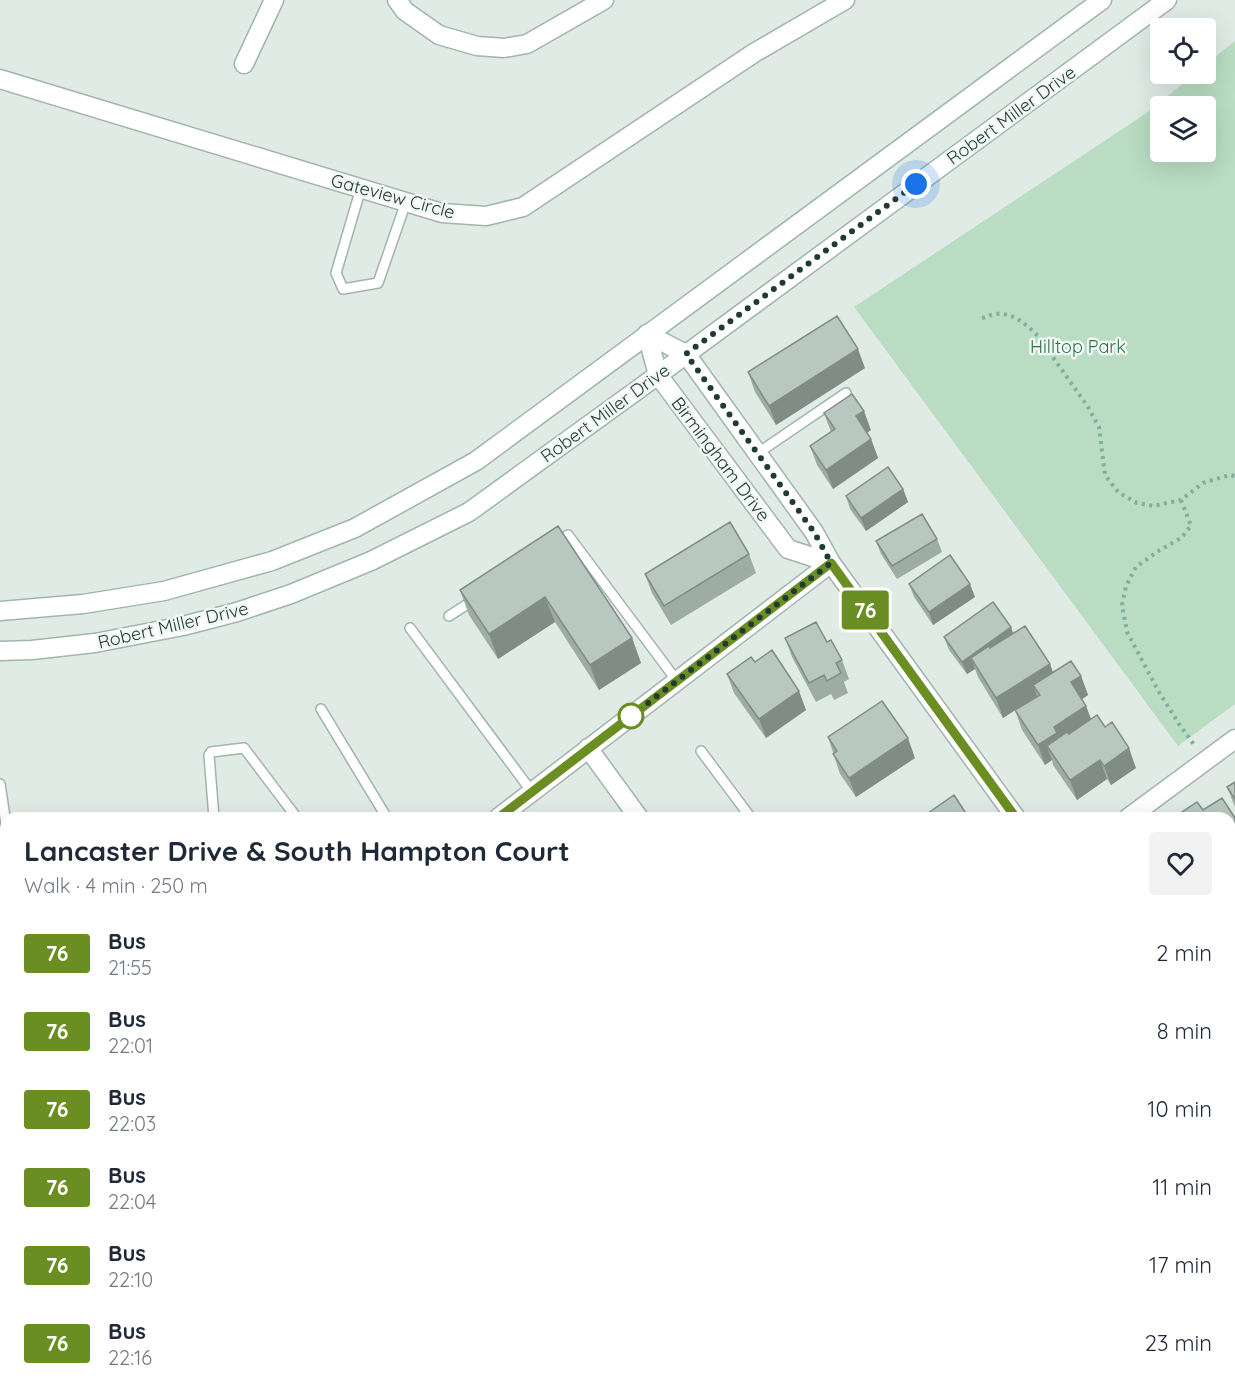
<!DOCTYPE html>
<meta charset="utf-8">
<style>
body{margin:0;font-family:Quicksand,sans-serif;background:#f2f2f3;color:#1f2937;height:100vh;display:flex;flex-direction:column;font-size:22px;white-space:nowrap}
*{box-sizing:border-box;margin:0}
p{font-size:20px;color:#747a83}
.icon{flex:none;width:33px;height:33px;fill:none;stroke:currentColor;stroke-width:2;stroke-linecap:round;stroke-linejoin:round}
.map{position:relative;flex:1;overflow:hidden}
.details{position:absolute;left:0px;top:812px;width:1236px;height:584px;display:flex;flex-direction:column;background:#fff;border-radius:18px 18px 0 0;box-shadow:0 6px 24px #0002}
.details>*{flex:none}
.badge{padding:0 12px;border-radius:4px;font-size:21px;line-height:39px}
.controls{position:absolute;left:1150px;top:18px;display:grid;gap:12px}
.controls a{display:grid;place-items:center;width:66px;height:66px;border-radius:6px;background:#fff;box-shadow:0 6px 24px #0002;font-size:30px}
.you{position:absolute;width:30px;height:30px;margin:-15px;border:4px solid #fff;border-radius:50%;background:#1a73e8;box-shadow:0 0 0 9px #1a73e833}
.map>.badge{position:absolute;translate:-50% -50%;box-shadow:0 0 0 3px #fff}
.round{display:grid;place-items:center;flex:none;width:63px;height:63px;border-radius:6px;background:#f2f2f3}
.overview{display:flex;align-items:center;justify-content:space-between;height:102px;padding:0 24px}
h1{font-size:28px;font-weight:700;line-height:45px}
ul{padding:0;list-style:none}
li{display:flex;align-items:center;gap:18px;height:78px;padding:0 24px}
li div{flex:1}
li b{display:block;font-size:22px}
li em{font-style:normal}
li .badge{min-width:66px;font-weight:700;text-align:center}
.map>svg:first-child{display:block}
</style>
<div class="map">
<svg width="1235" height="1394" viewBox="0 0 1235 1394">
<rect width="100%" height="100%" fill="#e0ebe6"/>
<path fill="#b9dcc2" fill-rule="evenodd" d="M1235 41V704L1178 746 854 307 1145 114 1195 74H1206V64ZM1161 106H1206V152H1161Z"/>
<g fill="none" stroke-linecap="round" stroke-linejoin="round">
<defs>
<path id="lane" d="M361 188 336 273 343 289 378 283 406 202
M758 453 846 393
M557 543 568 535 677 681
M449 616 474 600
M410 628 532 792
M321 709 387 818
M701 751 751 818
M0 784 6 824
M214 818 209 755 211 752 244 748 297 818
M0 1325 6 1333
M56 1389 68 1391 73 1394
M323 1389 326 1393 329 1394
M551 1394 553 1389"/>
<path id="street" d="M397 0 405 11 439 35 477 46 504 48 527 44 604 0
M244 64 274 0
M0 79 442 213 486 216 523 207 754 53 845 0
M647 334 686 354 814 532 831 563 1016 818
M647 334 658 375 788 549 831 563
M588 748 639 818
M498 818 831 563
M1128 818 1235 739
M0 893 6 894
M1230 1089 1235 1094
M1152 1389 1157 1394
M229 1394 233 1389"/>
<path id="secondary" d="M0 611 83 604 164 591 272 561 355 528 476 461 1102 0
M0 651 32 650 95 643 183 626 237 612 291 594 371 561 469 512 658 375 1167 0"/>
</defs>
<use href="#lane" stroke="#a3b3ad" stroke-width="12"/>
<use href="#street" stroke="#a3b3ad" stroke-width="21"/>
<use href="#secondary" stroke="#9fb6ad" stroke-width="21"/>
<path stroke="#81ae9f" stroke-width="4" stroke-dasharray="3 4.5" stroke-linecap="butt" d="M982 318C987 317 992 314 996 314 1013 312 1027 325 1038 336L1088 407 1099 427 1105 475 1118 492 1137 503 1153 506 1181 500 1203 483 1229 475 1235 476
M1181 500 1191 526 1181 538 1160 550 1136 567 1126 586 1122 605 1127 632 1159 692 1179 724 1195 746"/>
<use href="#lane" stroke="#fff" stroke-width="9"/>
<use href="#street" stroke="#fff" stroke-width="18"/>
<use href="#secondary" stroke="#fff" stroke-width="18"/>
</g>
<path fill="#9eaca6" d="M865 368 776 425 755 392 748 372Z
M824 413 871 430 867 433 871 439 878 458 833 489 817 465 810 446 831 432Z
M903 489 908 502 866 531 850 509 846 496Z
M558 526 632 638 641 663 599 690 555 622 498 659 469 615 460 590Z
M937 539 942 552 897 579 881 554 876 541Z
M749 554 756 573 671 625 652 593 645 574Z
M909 584 975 597 933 625 914 597Z
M1011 627 1013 634 1050 664 1053 673 1081 676 1088 695 1082 699 1086 706 1091 719 1105 727 1136 768 1111 785 1107 779 1077 800 1053 765 1052 760 1045 765 1022 730 1015 710 1037 696 1003 718 978 677 975 669 967 674 949 650 944 637Z
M785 638 827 642 842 660 849 679 844 682 848 693 834 700 831 694 816 702 792 657Z
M755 662 806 710 766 738 734 693 727 674Z
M828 737 915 758 856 797 840 774Z
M1235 782V807L1227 787Z
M1230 909 1235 918V1029L1233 1027 1230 1019Z
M1235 1142V1177L1230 1172V1147Z
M1235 1195V1243L1232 1242 1230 1236V1214L1234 1207Z
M1230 1349 1235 1350V1394H1227L1217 1392 1216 1389H1230Z
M953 1389H1007L1008 1394H954Z"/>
<path fill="#818c87" d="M858 349 865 368 776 425 769 406Z
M864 411 871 430 863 435 856 416Z
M871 439 878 458 833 489 826 470Z
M903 489 908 502 866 531 861 518Z
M970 584 975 597 933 625 929 612Z
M545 597 555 622 498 659 489 634Z
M1011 627 1015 640 971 658 975 669 967 674 962 662Z
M632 638 641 663 599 690 590 665Z
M1050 664 1057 684 1033 685 1037 696 1003 718 996 698Z
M1081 676 1088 695 1078 702 1071 682Z
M799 691 806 710 766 738 759 719Z
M1086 706 1093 725 1047 746 1052 760 1045 765 1038 745 1054 727Z
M908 738 915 758 856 797 849 778Z
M1129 748 1136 768 1111 785 1104 766Z
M1100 760 1107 779 1077 800 1070 780Z
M1235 843V866L1230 870V846Z
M1234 915 1235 939 1230 942V918Z
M1235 988V1013H1234L1230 1002V992Z
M1231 1184 1235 1195V1206L1230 1211V1185Z
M1234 1312 1235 1314V1338L1230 1344V1317Z
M946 1389H951V1394H946Z
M1002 1389H1007L1008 1394H1004Z"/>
<path fill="#b8c8c1" stroke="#818c87" stroke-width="1.5" d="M837 316 858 349 769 406 748 372Z
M852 394 864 411 856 416 871 439 826 470 810 446 835 429 824 413Z
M888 467 903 489 861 518 846 496Z
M922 514 937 539 892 566 876 541Z
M730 522 749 554 664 606 645 574Z
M558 526 632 638 590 665 545 597 489 634 460 590Z
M950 555 970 584 929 612 909 584Z
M993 602 1011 627 962 662 944 637Z
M816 622 827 642 831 640 842 660 836 663 841 673 827 681 824 675 809 683 785 638Z
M1025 626 1050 664 996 698 971 658 989 646 990 648Z
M772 650 799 691 759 719 727 674 751 657 755 662Z
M1071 661 1081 676 1071 682 1086 706 1054 727 1057 733 1038 745 1015 710 1040 695 1033 685Z
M882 701 908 738 849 778 833 754 837 751 828 737Z
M1097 715 1105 727 1112 722 1129 748 1104 766 1100 760 1070 780 1047 746 1067 732 1069 734Z
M1235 782V799L1227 787Z
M954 795 969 818H921Z
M1222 798 1235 818V843L1230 846V818H1177L1176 816 1197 802 1203 810Z
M1230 909 1234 915 1230 918Z
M1235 924V988L1230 992V928Z
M1235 1000V1018L1230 1012V1005Z
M1235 1142V1165L1230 1160V1147Z
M1235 1205V1228L1230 1225V1214Z
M1230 1308 1234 1312 1230 1317Z
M1230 1349 1235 1350V1384L1230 1383Z
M898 1389H946V1394H898Z
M953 1389H1002V1390L954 1394Z
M1052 1389H1085L1087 1394H1039Z"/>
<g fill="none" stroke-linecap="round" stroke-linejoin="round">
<defs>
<path id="line" d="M498 818 831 563 1016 818"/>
</defs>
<use href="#line" stroke="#fff" stroke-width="14"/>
<use href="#line" stroke="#6b8e23" stroke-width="9"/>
<path stroke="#213b33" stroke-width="6" stroke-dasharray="0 10.8" d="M631 716 831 563 814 532 686 354 916 184"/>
</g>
<circle fill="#fff" stroke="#6b8e23" stroke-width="3" cx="631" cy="716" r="12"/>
<g text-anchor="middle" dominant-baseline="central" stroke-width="5" stroke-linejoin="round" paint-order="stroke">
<g font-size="18" fill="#213b33" stroke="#f0f7f4">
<text transform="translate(1011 115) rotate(-36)">Robert Miller Drive</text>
<text transform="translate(393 196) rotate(15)">Gateview Circle</text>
<text transform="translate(605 413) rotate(-36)">Robert Miller Drive</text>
<text transform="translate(721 459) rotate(53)">Birmingham Drive</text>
<text transform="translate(173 625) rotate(-13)">Robert Miller Drive</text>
</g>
<g font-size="18" fill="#2c7145" stroke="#f0f7f4">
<text x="1078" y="346">Hilltop Park</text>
</g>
</g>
</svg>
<div class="controls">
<a><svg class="icon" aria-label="locate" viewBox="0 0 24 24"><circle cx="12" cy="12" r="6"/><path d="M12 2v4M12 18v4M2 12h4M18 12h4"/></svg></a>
<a><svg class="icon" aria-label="layers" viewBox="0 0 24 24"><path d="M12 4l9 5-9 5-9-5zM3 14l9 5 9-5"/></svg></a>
</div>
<div class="you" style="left:916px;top:184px"></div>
<b class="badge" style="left:865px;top:610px;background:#6b8e23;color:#fff">76</b>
<section class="details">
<div class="overview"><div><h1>Lancaster Drive &amp; South Hampton Court</h1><p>Walk · 4 min · 250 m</p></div><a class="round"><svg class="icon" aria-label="heart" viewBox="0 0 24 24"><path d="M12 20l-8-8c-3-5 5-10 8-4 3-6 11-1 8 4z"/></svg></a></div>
<ul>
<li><span class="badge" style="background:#6b8e23;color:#fff">76</span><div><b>Bus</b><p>21:55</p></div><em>2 min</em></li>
<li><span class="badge" style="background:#6b8e23;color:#fff">76</span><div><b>Bus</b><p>22:01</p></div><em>8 min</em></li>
<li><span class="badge" style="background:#6b8e23;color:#fff">76</span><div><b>Bus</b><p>22:03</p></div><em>10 min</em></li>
<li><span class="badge" style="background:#6b8e23;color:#fff">76</span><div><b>Bus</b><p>22:04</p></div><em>11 min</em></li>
<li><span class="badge" style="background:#6b8e23;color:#fff">76</span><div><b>Bus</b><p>22:10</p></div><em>17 min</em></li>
<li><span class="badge" style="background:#6b8e23;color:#fff">76</span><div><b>Bus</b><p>22:16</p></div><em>23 min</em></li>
</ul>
</section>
</div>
